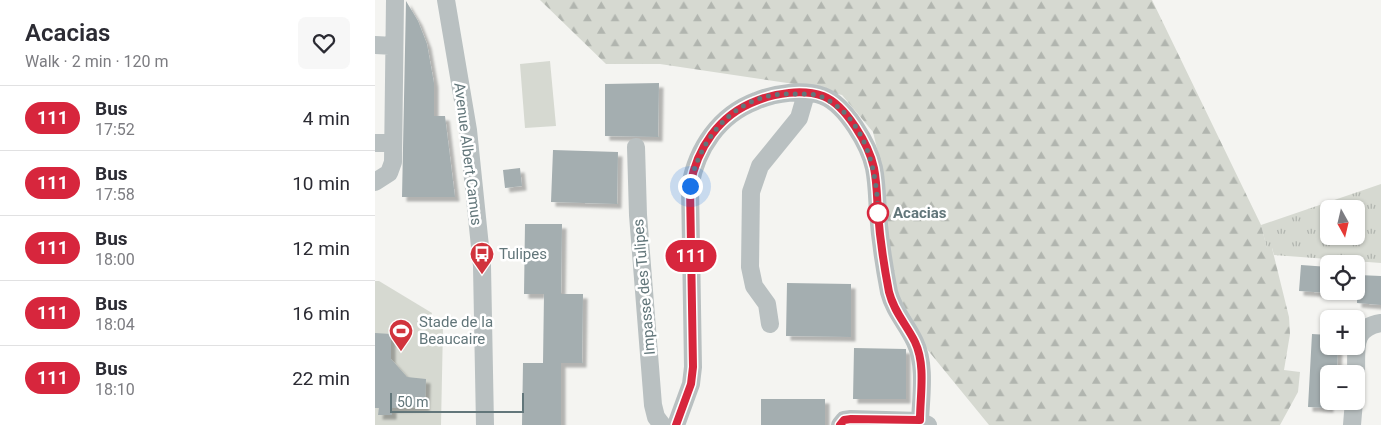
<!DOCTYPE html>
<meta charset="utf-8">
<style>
body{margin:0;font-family:Roboto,sans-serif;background:#f7f7f7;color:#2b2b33;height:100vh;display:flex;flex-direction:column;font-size:19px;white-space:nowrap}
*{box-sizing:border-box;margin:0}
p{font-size:16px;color:#7c7c81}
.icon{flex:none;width:28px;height:28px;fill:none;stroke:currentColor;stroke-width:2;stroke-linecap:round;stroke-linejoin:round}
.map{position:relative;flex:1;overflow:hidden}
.drawer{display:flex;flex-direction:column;background:#fff;width:375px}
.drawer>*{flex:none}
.badge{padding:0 10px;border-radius:16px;font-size:18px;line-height:32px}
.needle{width:32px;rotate:172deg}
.tools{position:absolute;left:945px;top:200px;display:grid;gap:10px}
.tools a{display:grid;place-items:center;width:45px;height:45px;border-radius:8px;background:#fff;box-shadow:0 1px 4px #0004;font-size:25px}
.scale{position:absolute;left:15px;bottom:12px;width:134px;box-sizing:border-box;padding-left:5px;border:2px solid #62767a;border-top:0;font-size:14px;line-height:18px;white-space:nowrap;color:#62767a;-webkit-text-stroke:4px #fff;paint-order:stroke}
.you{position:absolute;width:25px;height:25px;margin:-12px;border:4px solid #fff;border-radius:50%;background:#1a73e8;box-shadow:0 0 0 8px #1a73e833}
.map>.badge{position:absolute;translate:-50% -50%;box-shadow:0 0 0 2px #fff}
.round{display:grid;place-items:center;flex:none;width:52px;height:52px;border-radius:8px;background:#f7f7f7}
.summary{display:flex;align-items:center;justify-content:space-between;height:85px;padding:0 25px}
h1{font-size:24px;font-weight:600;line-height:38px}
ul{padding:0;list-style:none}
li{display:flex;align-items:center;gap:15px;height:65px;padding:0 25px;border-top:1px solid #e1e1e2}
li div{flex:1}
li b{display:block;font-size:19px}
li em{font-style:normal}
li .badge{min-width:55px;font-weight:700;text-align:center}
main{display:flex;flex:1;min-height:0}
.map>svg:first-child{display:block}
</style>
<main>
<section class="drawer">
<div class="summary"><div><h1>Acacias</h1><p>Walk · 2 min · 120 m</p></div><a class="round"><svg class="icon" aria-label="heart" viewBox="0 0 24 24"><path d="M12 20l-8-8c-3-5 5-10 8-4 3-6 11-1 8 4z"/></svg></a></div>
<ul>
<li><span class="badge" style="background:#d7263d;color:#fff">111</span><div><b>Bus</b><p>17:52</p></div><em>4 min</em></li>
<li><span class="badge" style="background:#d7263d;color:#fff">111</span><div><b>Bus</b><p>17:58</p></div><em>10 min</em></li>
<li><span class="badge" style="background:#d7263d;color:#fff">111</span><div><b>Bus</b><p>18:00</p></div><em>12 min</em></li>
<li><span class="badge" style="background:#d7263d;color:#fff">111</span><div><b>Bus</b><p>18:04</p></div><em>16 min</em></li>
<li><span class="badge" style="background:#d7263d;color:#fff">111</span><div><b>Bus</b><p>18:10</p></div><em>22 min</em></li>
</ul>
</section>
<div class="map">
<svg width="1006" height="425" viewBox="0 0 1006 425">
<defs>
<pattern id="grass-tufts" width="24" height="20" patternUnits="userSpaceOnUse" patternTransform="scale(1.25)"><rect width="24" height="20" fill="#d6d9d1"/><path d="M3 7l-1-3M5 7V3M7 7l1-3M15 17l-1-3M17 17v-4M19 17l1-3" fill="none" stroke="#b1b5af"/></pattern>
<pattern id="forest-firs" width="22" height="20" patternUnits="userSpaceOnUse" patternTransform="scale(1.25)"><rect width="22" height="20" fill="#d6d9d1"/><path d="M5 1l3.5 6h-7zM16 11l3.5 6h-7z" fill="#b1b5af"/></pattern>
<filter id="shadow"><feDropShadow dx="4.5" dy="4.5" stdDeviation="1" flood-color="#0004"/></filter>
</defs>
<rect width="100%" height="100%" fill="#f4f4f1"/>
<path fill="url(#grass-tufts)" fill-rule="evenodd" d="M1006 184V263L899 255 897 248 892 249 886 225ZM954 209H981V236H954Z"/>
<path fill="url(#forest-firs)" d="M165 0H777L886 225 892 248H897L914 317 915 334 909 370 925 372 923 392 905 425H614L529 321 512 288 509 177 498 132 467 95 419 84 285 64H231Z"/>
<path fill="#d6d9d1" d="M175 61 181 126 150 128 145 64Z
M0 281H4L57 313 53 326 68 327 66 425H0Z"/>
<path fill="#a4aeb0" filter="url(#shadow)" d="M31 1 43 21 52 44 59 83V116H70L80 197H27Z
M284 83 283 137 230 136V84Z
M178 150 243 152 242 204 176 202Z
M145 168 147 186 130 188 128 170Z
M150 224H187L186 294H208L207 363H186V425H147L148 363H168L169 294H149Z
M926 265 954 267V293L924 291Z
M983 275 1006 276V305L982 303Z
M412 283 476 284V337L411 336Z
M0 333 16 334V359L32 377 51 379 50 407 17 408V415H3L4 408H0Z
M937 334 954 335V346H963L962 374H954V408L933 407Z
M479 348 531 349V399H478Z
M386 399H450V425H386Z"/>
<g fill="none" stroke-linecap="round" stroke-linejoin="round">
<path stroke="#b9c0c1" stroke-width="18" d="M71 0 93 130 107 266 110 425
M0 45 19 46
M0 143H18
M261 147 263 215 278 405 281 417 287 425
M0 182 14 173 18 162 20 0
M395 324 392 304 379 286 375 267 376 192 385 166 424 118 431 94
M981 374C982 349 976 328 1006 323
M301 425 316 384 318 367 315 186C322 148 344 115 381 101 400 93 428 89 448 96 471 105 494 145 499 168 502 183 502 198 503 213 505 240 509 266 514 292 519 312 532 324 540 342 551 365 546 396 545 421
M465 425 469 420 476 419 545 421 553 425
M977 425 979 401"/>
</g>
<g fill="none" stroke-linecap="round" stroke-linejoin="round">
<defs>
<path id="line" d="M301 425 316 384 318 367 315 186C322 148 344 115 381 101 400 93 428 89 448 96 471 105 494 145 499 168 502 183 502 198 503 213 505 240 509 266 514 292 519 312 531 324 540 342 551 365 545 396 545 420L476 419 469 420 465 425"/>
</defs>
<use href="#line" stroke="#fff" stroke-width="11"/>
<use href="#line" stroke="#d7263d" stroke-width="8"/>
<path stroke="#62767a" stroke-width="5" stroke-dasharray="0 9" d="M315 186C325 135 364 91 419 94 428 94 441 93 449 98 491 119 502 171 503 213"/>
</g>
<defs>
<symbol id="bus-pin" viewBox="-11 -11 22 30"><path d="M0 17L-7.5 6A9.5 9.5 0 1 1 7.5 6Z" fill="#d1343d" stroke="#fff"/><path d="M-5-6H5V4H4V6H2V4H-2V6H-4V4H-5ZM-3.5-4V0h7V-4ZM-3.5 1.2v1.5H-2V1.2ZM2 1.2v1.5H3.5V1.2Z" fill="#fff"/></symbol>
<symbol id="stadium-pin" viewBox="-11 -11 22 30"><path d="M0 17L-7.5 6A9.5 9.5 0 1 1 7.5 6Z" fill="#d1343d" stroke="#fff"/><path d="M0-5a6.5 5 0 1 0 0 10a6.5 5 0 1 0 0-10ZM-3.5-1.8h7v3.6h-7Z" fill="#fff"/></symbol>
</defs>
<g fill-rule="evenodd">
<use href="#bus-pin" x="93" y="240" width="28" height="38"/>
<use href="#stadium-pin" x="12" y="317" width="28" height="38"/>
</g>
<circle fill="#fff" stroke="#d7263d" stroke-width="2.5" cx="503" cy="213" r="10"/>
<g text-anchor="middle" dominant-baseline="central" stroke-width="5" stroke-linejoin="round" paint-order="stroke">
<g font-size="15" fill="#62767a" stroke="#fff">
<text transform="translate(93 154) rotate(83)">Avenue Albert Camus</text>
<text transform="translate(269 287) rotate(-95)">Impasse des Tulipes</text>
</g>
<g font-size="15" font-weight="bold" fill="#62767a" stroke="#fff" text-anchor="start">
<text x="518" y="213">Acacias</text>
</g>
<g font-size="15" fill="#62767a" stroke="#fff" text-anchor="start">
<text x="124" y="254">Tulipes</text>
<text x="44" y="322">Stade de la<tspan x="44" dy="17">Beaucaire</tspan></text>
</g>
</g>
</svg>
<div class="tools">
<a><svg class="needle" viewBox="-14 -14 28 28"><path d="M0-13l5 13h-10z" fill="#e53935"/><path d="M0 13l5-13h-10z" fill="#7c7c81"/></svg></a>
<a><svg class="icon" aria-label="locate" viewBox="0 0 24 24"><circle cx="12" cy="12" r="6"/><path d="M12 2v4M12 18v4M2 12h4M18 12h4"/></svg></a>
<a>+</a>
<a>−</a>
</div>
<div class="scale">50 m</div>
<div class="you" style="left:315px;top:186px"></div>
<b class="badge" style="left:316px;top:256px;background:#d7263d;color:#fff">111</b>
</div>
</main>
